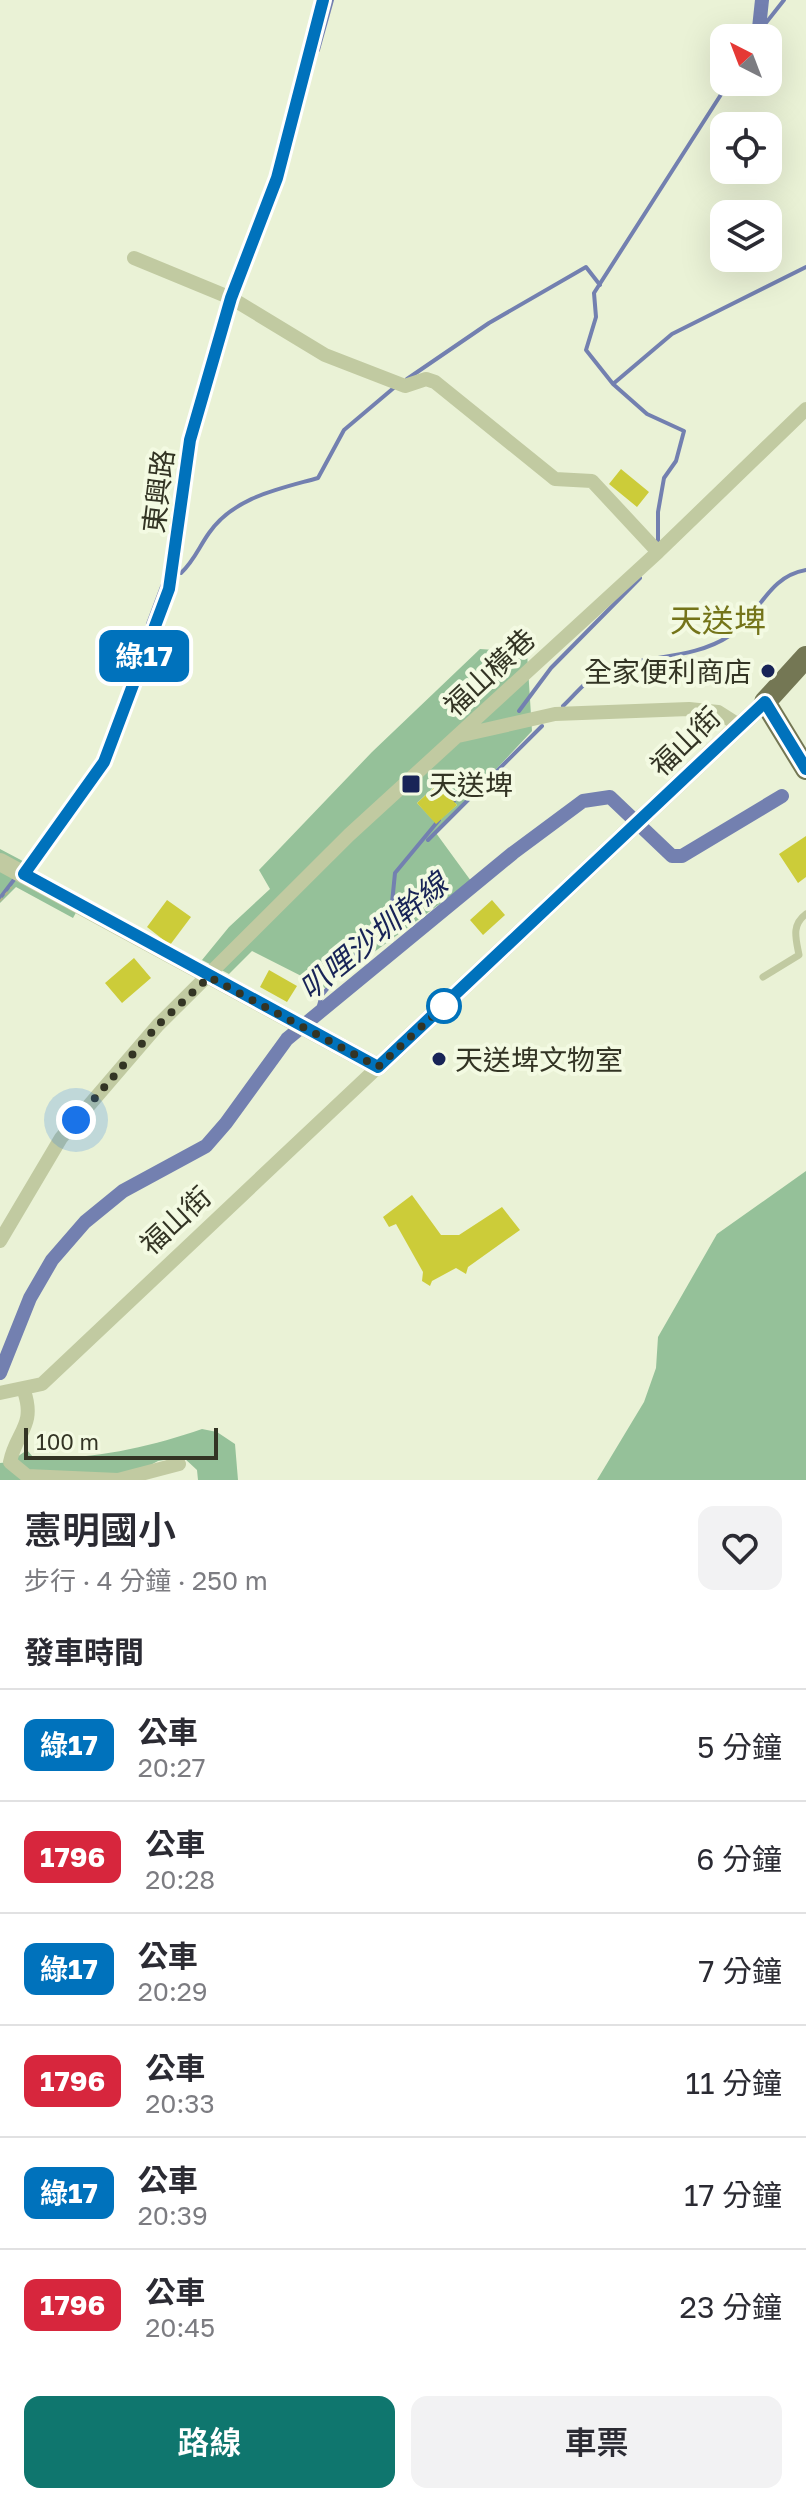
<!DOCTYPE html>
<html lang="zh-TW">
<meta charset="utf-8">
<style>
body{margin:0;font-family:"Golos Text","Noto Sans TC",sans-serif;background:#f2f2f3;color:#2b2b33;height:100vh;display:flex;flex-direction:column;font-size:30px;white-space:nowrap}
*{box-sizing:border-box;margin:0}
p{font-size:26px;color:#7c7c81}
.icon{flex:none;width:44px;height:44px;fill:none;stroke:currentColor;stroke-width:2;stroke-linecap:round;stroke-linejoin:round}
.map{position:relative;height:1480px;overflow:hidden}
.sheet{display:flex;flex-direction:column;background:#fff;flex:1}
.sheet>*{flex:none}
.badge{padding:0 16px;border-radius:12px;font-size:28px;line-height:52px}
.needle{width:52px;rotate:318deg}
.buttons{position:absolute;left:710px;top:24px;display:grid;gap:16px}
.buttons a{display:grid;place-items:center;width:72px;height:72px;border-radius:16px;background:#fff;box-shadow:0 8px 32px #0002;font-size:40px}
.scale{position:absolute;left:24px;bottom:20px;width:194px;box-sizing:border-box;padding-left:8px;border:4px solid #333424;border-top:0;font-size:22px;line-height:28px;white-space:nowrap;color:#333424;-webkit-text-stroke:6px #f3fae2;paint-order:stroke}
.you{position:absolute;width:40px;height:40px;margin:-20px;border:6px solid #fff;border-radius:50%;background:#1a73e8;box-shadow:0 0 0 12px #1a73e833}
.map>.badge{position:absolute;translate:-50% -50%;box-shadow:0 0 0 4px #fff}
h2{padding:0 24px;font-size:30px;line-height:72px}
.round{display:grid;place-items:center;flex:none;width:84px;height:84px;border-radius:16px;background:#f2f2f3}
.overview{display:flex;align-items:center;justify-content:space-between;height:136px;padding:0 24px}
h1{font-size:38px;font-weight:600;line-height:60px}
.button{display:flex;gap:16px;margin-top:auto;padding:16px 24px}
.button a{flex:1;height:92px;border-radius:16px;background:#0f766e;color:#fff;font-size:32px;font-weight:600;line-height:92px;text-align:center}
.button a+a{background:#f2f2f3;color:#2b2b33}
ul{padding:0;list-style:none}
li{display:flex;align-items:center;gap:24px;height:112px;padding:0 24px;border-top:2px solid #e1e1e2}
li div{flex:1}
li b{display:block;font-size:30px}
li em{font-style:normal}
li .badge{min-width:88px;font-weight:700;text-align:center}
.map>svg:first-child{display:block}
</style>
<div class="map">
<svg width="806" height="1480" viewBox="0 0 806 1480">
<rect width="100%" height="100%" fill="#eaf2d6"/>
<path fill="#95c199" fill-rule="evenodd" d="M480 649 527 652 532 731 436 833 471 881 325 988 252 951 229 974 202 960 229 927 270 889 259 870 372 752ZM437 784 457 805 436 823 417 803Z
M0 849 36 868 34 871 83 900 73 918 16 887 0 903Z
M806 1171V1480H597L644 1402 656 1368 658 1337 717 1234Z
M202 1429 217 1432 235 1444 238 1480H198L197 1470 183 1457 158 1461 123 1480H0V1463L10 1462 27 1450 33 1457C89 1461 150 1447 202 1429Z"/>
<g fill="none" stroke-linecap="round" stroke-linejoin="round">
<path stroke="#7380b0" stroke-width="4" d="M754 38 784 0
M318 50 332 0
M407 379 489 323 586 267 600 285
M613 384 586 350 596 317 594 293 729 82
M658 543V512L664 478 676 461 684 431 647 414 613 384 672 334 806 267
M181 573C194 561 199 547 209 533 234 497 279 489 318 478L344 430 396 386
M148 624 163 584
M563 706C574 696 586 680 599 673 639 654 692 661 729 636 760 616 766 577 806 570
M519 711 551 668 640 578
M452 804 459 793
M428 840 542 726
M0 898 16 877
M316 1016 322 995 391 913 395 873 439 820"/>
<path stroke="#7380b0" stroke-width="14" d="M759 28 762 0
M0 1373 30 1298 52 1260 85 1222 123 1191 206 1146 226 1123 287 1039 513 853 583 801 610 797 672 856H682L782 796"/>
</g>
<path fill="#cccc39" d="M621 469 649 492 637 507 609 484Z
M438 784 457 805 436 824 417 803Z
M806 836V877L798 883 779 854Z
M167 900 191 917 170 945 147 927Z
M492 900 505 915 483 935 470 920Z
M134 958 151 978 122 1003 105 983Z
M269 970 297 986 287 1002 260 987Z
M412 1195 441 1235H459L502 1207 520 1230 468 1267 466 1274 456 1268 432 1281 430 1286 422 1281 423 1272 396 1224 389 1227 383 1217Z"/>
<g fill="none" stroke-linecap="round" stroke-linejoin="round">
<path stroke="#aeb68c" stroke-width="2" stroke-dasharray="4 4" stroke-linecap="butt" d="M0 901 12 887"/>
<path stroke="#c1caa1" stroke-width="7" d="M763 977 799 955C796 939 791 925 806 914"/>
<path stroke="#c1caa1" stroke-width="14" d="M134 258 231 298 325 355 405 386 426 379 435 382 555 479 592 481 658 552
M458 736 555 714 689 709 718 712 740 726
M24 874 104 762 169 589 190 440 231 298 277 178 324 0
M0 1241 61 1138 158 1025 349 835 658 552 806 409
M24 1391C36 1426 16 1432 10 1462L27 1476 118 1480 179 1464
M0 1393 42 1384 378 1067"/>
<path stroke="#c1caa1" stroke-width="18" d="M0 862 378 1067 765 702"/>
<path stroke="#747754" stroke-width="22" d="M806 657 765 702 806 769"/>
</g>
<g fill="none" stroke-linecap="round" stroke-linejoin="round">
<defs>
<path id="line" d="M323 0 277 178 231 298 190 440 169 589 104 762 24 874 378 1067 765 702 806 769"/>
</defs>
<use href="#line" stroke="#fff" stroke-width="18"/>
<use href="#line" stroke="#0072bc" stroke-width="12"/>
<path stroke="#333424" stroke-width="8" stroke-dasharray="0 14.4" d="M76 1120 158 1025 209 977 378 1067 447 1003 444 1006"/>
</g>
<g fill="#182457" stroke="#f3fae2" stroke-width="3">
<circle cx="768" cy="671" r="8"/>
<rect x="401" y="774" width="20" height="20" rx="4"/>
<circle cx="439" cy="1059" r="8"/>
</g>
<circle fill="#fff" stroke="#0072bc" stroke-width="4" cx="444" cy="1006" r="16"/>
<g text-anchor="middle" dominant-baseline="central" stroke-width="8" stroke-linejoin="round" paint-order="stroke">
<g font-size="28" fill="#333424" stroke="#f3fae2">
<text transform="translate(158 491) rotate(-83)">東興路</text>
<text transform="translate(489 672) rotate(-43)">福山橫巷</text>
<text transform="translate(685 741) rotate(-44)">福山街</text>
<text transform="translate(175 1220) rotate(-43)">福山街</text>
</g>
<g font-size="28" fill="#333424" stroke="#f3fae2" text-anchor="start">
<text x="752" y="671" text-anchor="end">全家便利商店</text>
<text x="429" y="784">天送埤</text>
<text x="455" y="1059">天送埤文物室</text>
</g>
<g font-size="30" font-style="italic" fill="#182457" stroke="#f3fae2">
<text transform="translate(373 936) rotate(-39)">叭哩沙圳幹線</text>
</g>
<g font-size="32" fill="#747419" stroke="#f3fae2">
<text x="718" y="620">天送埤</text>
</g>
</g>
</svg>
<div class="buttons">
<a><svg class="needle" viewBox="-14 -14 28 28"><path d="M0-13l5 13h-10z" fill="#e53935"/><path d="M0 13l5-13h-10z" fill="#7c7c81"/></svg></a>
<a><svg class="icon" aria-label="locate" viewBox="0 0 24 24"><circle cx="12" cy="12" r="6"/><path d="M12 2v4M12 18v4M2 12h4M18 12h4"/></svg></a>
<a><svg class="icon" aria-label="layers" viewBox="0 0 24 24"><path d="M12 4l9 5-9 5-9-5zM3 14l9 5 9-5"/></svg></a>
</div>
<div class="scale">100 m</div>
<div class="you" style="left:76px;top:1120px"></div>
<b class="badge" style="left:144px;top:656px;background:#0072bc;color:#fff">綠17</b>
</div>
<section class="sheet">
<div class="overview"><div><h1>憲明國小</h1><p>步行 · 4 分鐘 · 250 m</p></div><a class="round"><svg class="icon" aria-label="heart" viewBox="0 0 24 24"><path d="M12 20l-8-8c-3-5 5-10 8-4 3-6 11-1 8 4z"/></svg></a></div>
<h2>發車時間</h2>
<ul>
<li><span class="badge" style="background:#0072bc;color:#fff">綠17</span><div><b>公車</b><p>20:27</p></div><em>5 分鐘</em></li>
<li><span class="badge" style="background:#d7263d;color:#fff">1796</span><div><b>公車</b><p>20:28</p></div><em>6 分鐘</em></li>
<li><span class="badge" style="background:#0072bc;color:#fff">綠17</span><div><b>公車</b><p>20:29</p></div><em>7 分鐘</em></li>
<li><span class="badge" style="background:#d7263d;color:#fff">1796</span><div><b>公車</b><p>20:33</p></div><em>11 分鐘</em></li>
<li><span class="badge" style="background:#0072bc;color:#fff">綠17</span><div><b>公車</b><p>20:39</p></div><em>17 分鐘</em></li>
<li><span class="badge" style="background:#d7263d;color:#fff">1796</span><div><b>公車</b><p>20:45</p></div><em>23 分鐘</em></li>
</ul>
<div class="button"><a>路線</a><a>車票</a></div>
</section>
